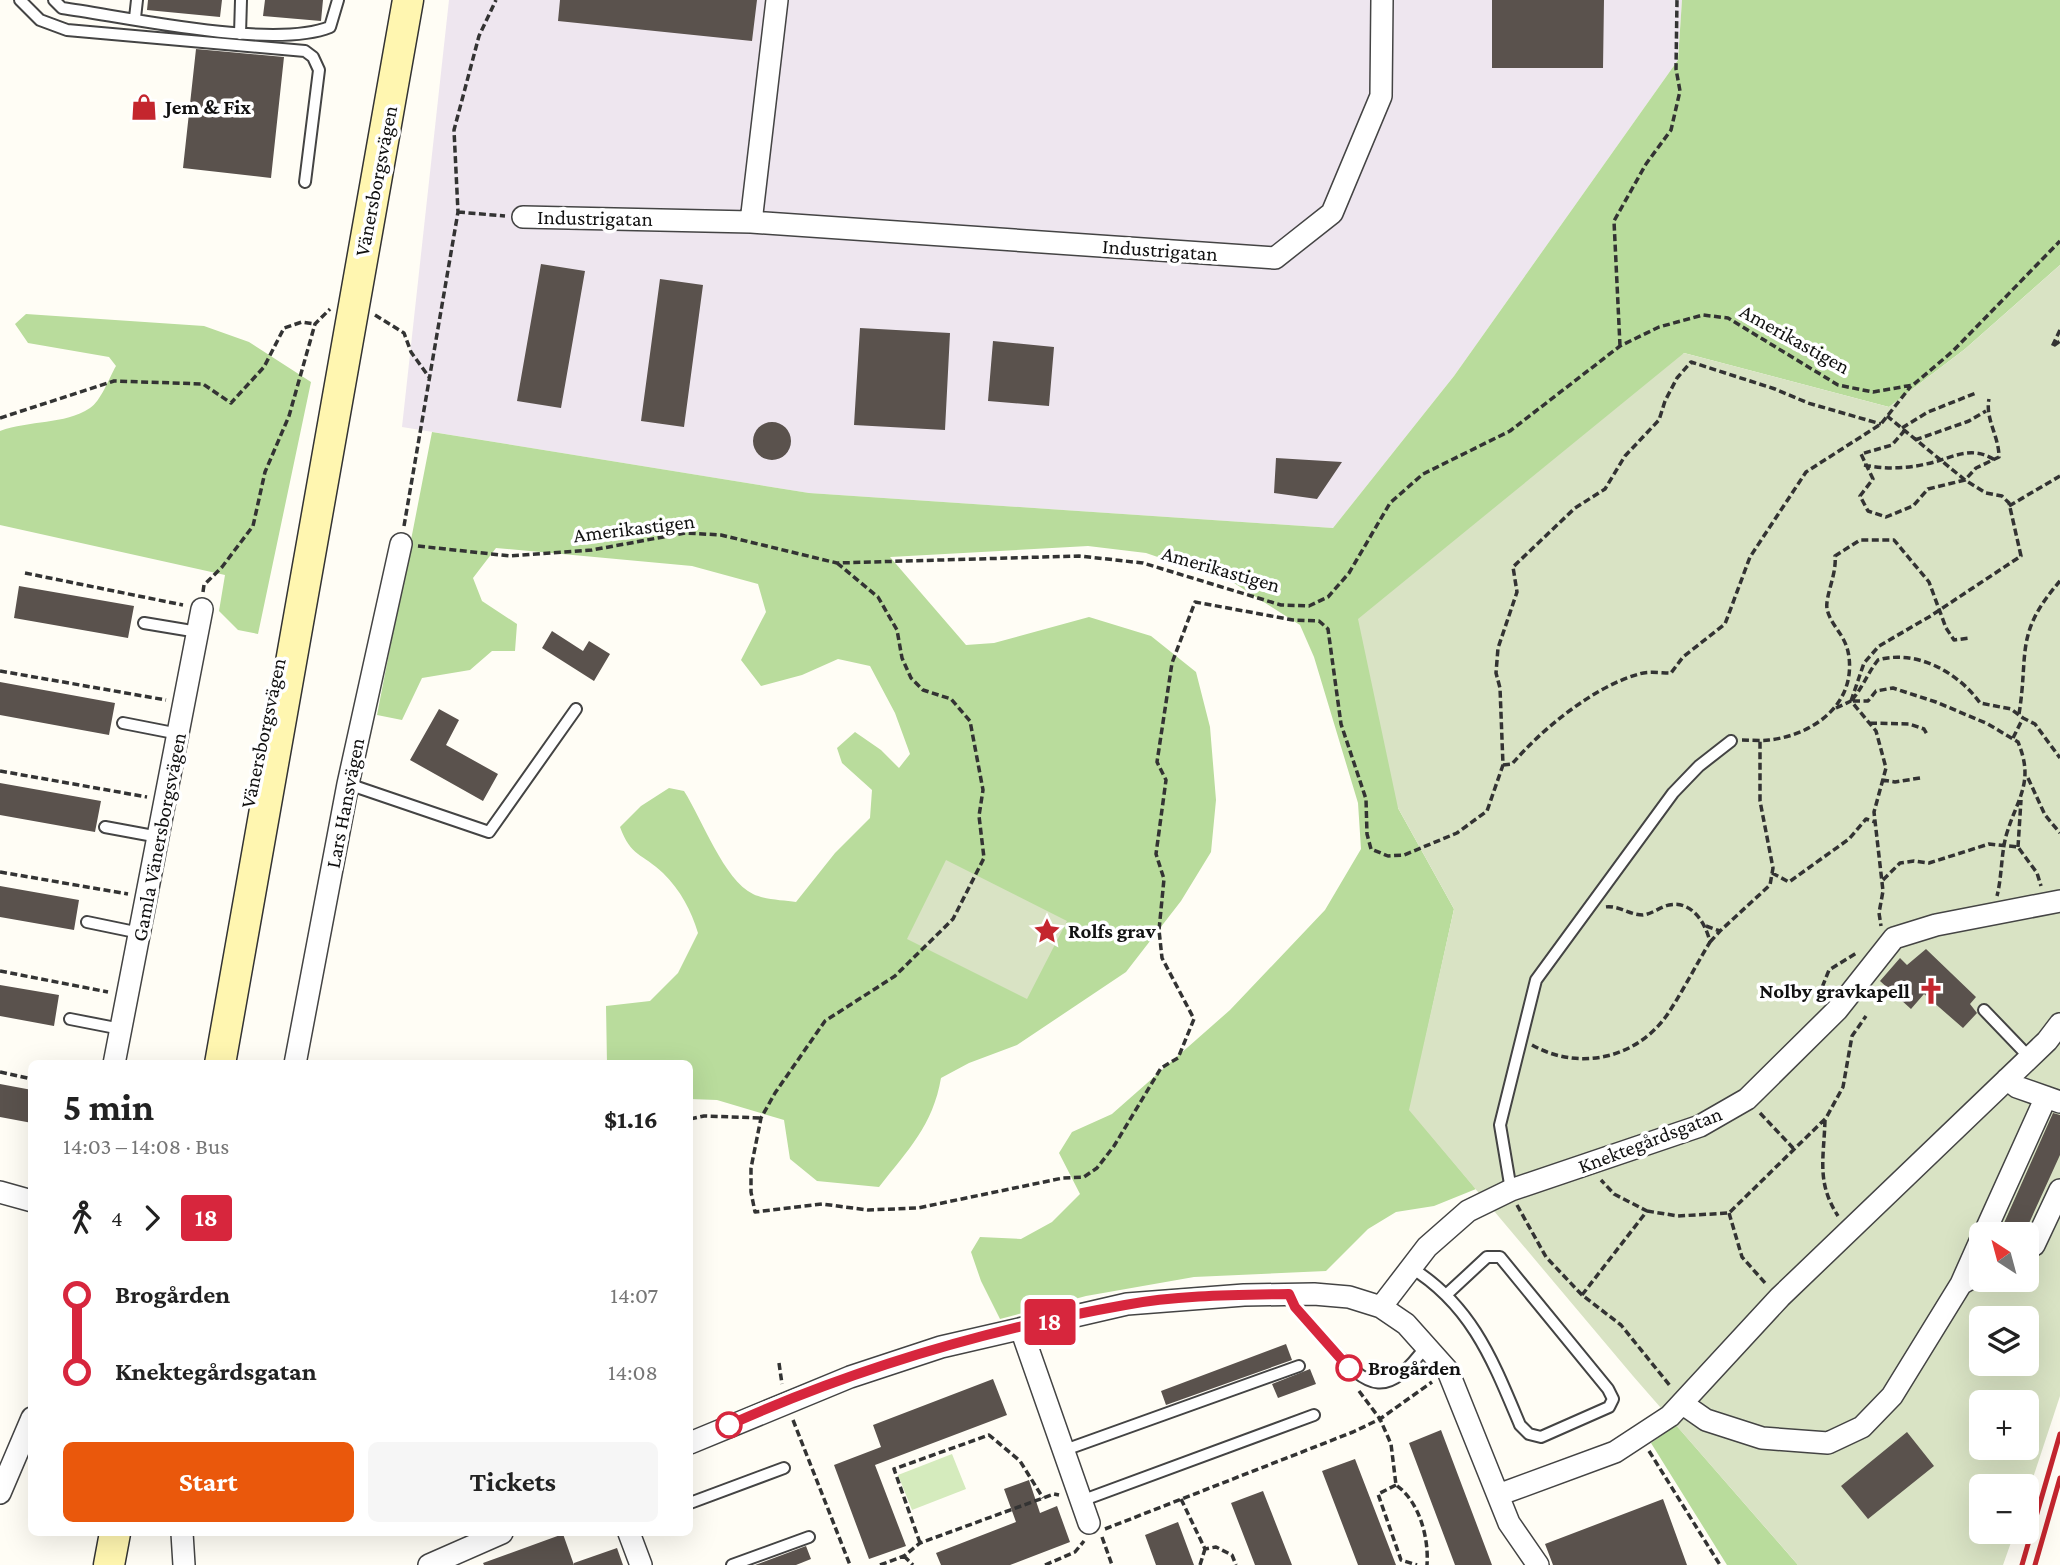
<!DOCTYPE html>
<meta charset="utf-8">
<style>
body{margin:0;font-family:"Crimson Pro",serif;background:#f6f6f6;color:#222;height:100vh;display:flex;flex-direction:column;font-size:26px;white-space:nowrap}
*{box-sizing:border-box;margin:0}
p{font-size:23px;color:#767676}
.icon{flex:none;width:38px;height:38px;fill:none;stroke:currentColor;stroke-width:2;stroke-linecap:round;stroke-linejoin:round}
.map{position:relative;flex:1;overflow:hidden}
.details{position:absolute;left:28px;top:1060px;width:665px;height:476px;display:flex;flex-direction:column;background:#fff;border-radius:10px;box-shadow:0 7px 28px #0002}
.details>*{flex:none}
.badge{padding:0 14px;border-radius:5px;font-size:24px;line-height:46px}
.needle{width:46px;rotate:324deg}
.controls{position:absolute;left:1969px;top:1222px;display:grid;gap:14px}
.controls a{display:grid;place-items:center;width:70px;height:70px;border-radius:10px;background:#fff;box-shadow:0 7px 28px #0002;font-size:35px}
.map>.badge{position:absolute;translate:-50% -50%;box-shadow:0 0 0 4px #fff}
.legs{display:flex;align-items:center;gap:10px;height:77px;padding:0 35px;font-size:23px}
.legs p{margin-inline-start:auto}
.headline{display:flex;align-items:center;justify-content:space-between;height:119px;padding:0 35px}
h1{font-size:38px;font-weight:700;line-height:52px}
.button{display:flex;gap:14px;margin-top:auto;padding:14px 35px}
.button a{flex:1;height:80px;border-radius:10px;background:#ea580c;color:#fff;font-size:28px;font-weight:700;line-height:80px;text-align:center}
.button a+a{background:#f6f6f6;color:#222}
ul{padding:0 35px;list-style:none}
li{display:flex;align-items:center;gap:24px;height:77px;font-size:26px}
li i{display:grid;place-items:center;width:10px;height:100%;margin:0 9px;background:currentColor}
li i::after{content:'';width:18px;height:18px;margin:-9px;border:5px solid;border-radius:50%;background:#fff}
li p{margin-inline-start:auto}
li:first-child i{background:linear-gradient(#0000 50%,currentColor 0)}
li:last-child i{background:linear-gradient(currentColor 50%,#0000 0)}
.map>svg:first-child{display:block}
</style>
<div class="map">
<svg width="2060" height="1565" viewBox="0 0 2060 1565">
<rect width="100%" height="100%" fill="#fffdf5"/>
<path fill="#eee6ef" d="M449 0H1682L1678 60 1454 376 1333 528 809 493 402 427Z"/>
<path fill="#d5ebbd" d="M952 1454 966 1489 912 1510 898 1475Z"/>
<path fill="#b9dc9c" d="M1682 0H2060V265L1965 349 1889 407 1684 353 1398 808 1454 909 1410 1110 1476 1189 1434 1206 1396 1212 1368 1229 1326 1271 1194 1277 1086 1296 1000 1319 981 1281 971 1252 980 1237 1021 1239 1052 1222 1080 1194 1059 1153 1072 1132 1112 1114 1230 1010 1325 910 1361 849 1358 803 1314 657 1300 625 1234 583 1146 553 1088 546 890 557 966 645 994 643 1089 617 1151 636 1196 672 1210 727 1216 800 1211 852 1181 901 1126 972 1017 1045 969 1063 941 1078C933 1125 908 1150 879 1187L817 1181 790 1159 784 1120 717 1100 690 1099V1064H607L606 1006 650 1001 678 973 698 933C691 910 681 891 663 873 642 853 631 857 620 827L641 806 669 788 684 791C702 819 724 880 753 894 765 900 784 900 796 902L835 853 870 818 872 790 842 763 837 748 855 732 881 750 899 768 910 754 895 713 870 666 838 659 802 675 761 686 741 660 766 612 758 584 692 566 496 548 473 578 482 601 517 624 515 651H492L470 670 422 678 402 720 377 715 432 432 809 493 1333 528 1454 376 1678 60Z
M26 314 204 326 249 342 311 382 258 634 238 630 219 611 225 575 0 525V431C30 420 64 425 90 408 101 401 109 378 116 366L109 357 28 343 15 324Z
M1676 1425 1798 1565H1727L1651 1443Z"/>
<path fill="#d9e3c4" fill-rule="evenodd" d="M2060 265V1396L2027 1496 2026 1486H1981V1531H2015L2003 1565H1798L1633 1376 1409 1110 1454 909 1398 808 1358 619 1684 353 1889 407 1965 349ZM1981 1234H2026V1279H1981ZM1981 1318H2026V1363H1981ZM1981 1402H2026V1447H1981Z
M946 860 1067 921 1027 999 907 939Z"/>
<path fill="#5a524d" d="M148 0H222L220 17 147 10Z
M265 0H323L321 21 263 16Z
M560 0H757L752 41 558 21Z
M1492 0H1604L1603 68H1492Z
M196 49 284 57 271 178 183 168Z
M541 264 585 271 561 408 517 401Z
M660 279 703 285 684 427 641 421Z
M860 328 950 333 945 430 854 425Z
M993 341 1054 347 1049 406 988 401Z
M753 441a19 19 0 1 1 38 0a19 19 0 1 1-38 0Z
M1276 458 1342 462 1317 499 1274 493Z
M19 586 134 606 128 638 14 618Z
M552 631 583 651 589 641 610 654 594 681 542 648Z
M0 682 115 703 109 735 0 715Z
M439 709 459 720 446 745 498 774 483 801 410 760Z
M0 783 101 801 95 832 0 815Z
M0 886 79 900 74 930 0 917Z
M1926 949 1976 997 1970 1004 1977 1013 1963 1028 1924 994 1911 1009 1880 981 1900 958 1907 965Z
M0 985 59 995 54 1026 0 1016Z
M0 1084 32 1090V1123L0 1117Z
M2053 1113 2060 1115V1155L2025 1232 2004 1223Z
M1286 1344 1292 1360 1166 1405 1161 1391Z
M1310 1369 1316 1384 1278 1398 1272 1384Z
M993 1379 1007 1415 875 1465 906 1546 869 1559 834 1465 881 1447 873 1425Z
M1441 1430 1492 1565H1455L1409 1443Z
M1907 1432 1934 1466 1868 1519 1841 1486Z
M1355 1459 1396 1565H1358L1322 1471Z
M1029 1480 1040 1513 1057 1506 1070 1542 1010 1565H941L936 1553 1016 1522 1004 1489Z
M1263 1491 1292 1565H1255L1231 1503Z
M1663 1499 1687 1565H1553L1545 1544Z
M1178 1522 1194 1565H1156L1145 1535Z
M563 1534 574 1565H484L483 1563Z
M806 1546 811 1559 796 1565H755Z
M617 1548 623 1565H574V1563Z"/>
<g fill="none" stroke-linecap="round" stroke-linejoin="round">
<defs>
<path id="service" d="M20 0 40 20 67 30 305 51 313 57 319 70 305 182
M54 0 62 8C127 17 273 50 330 27L338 0
M135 18 137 0
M240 34 241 0
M144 623 198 632
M123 723 179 734
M348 784 489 832 576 709
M105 827 159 837
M87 922 140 933
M1984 1010 2030 1058
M70 1019 121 1029
M1511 1190 1500 1125 1536 980 1673 793 1699 766 1731 741
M1410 1267C1472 1305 1493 1361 1520 1425L1529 1434 1541 1437 1609 1407 1613 1399 1608 1389 1500 1257H1487L1446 1295
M1289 1294C1298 1314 1314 1329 1329 1345 1370 1391 1387 1399 1427 1345
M1062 1451 1299 1366
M1081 1501 1314 1415
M690 1503 784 1468
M732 1565 809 1537"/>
<path id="minor" d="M523 217 751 222 1275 258 1332 213 1381 96 1382 0
M751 222 777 0
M114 1064 202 609
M295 1064 348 784 401 544
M2007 1079 2017 1087 2060 1102
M0 1192 32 1201
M1984 1234 2046 1097
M2026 1249 2034 1245 2060 1190
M1961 1284 1981 1239
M1381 1307 1427 1247 1468 1211 1511 1190 1700 1126 1747 1099 1837 1010 1894 938 1936 925 2060 901
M1021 1329 1089 1523
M1683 1404 1706 1420 1762 1438 1828 1443 1862 1427 1892 1396 1961 1284 1981 1272
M690 1443 850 1377 941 1347 1127 1304 1244 1295 1314 1294 1349 1297 1381 1307 1406 1324 1448 1371 1509 1523 1538 1565
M0 1493 32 1418
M1498 1495 1615 1452 1670 1416 1780 1297 2047 1041 2060 1024
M182 1533 184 1565
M629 1533 641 1565
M429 1565 502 1533"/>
<path id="secondary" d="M220 1064 408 0
M109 1565 115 1533"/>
</defs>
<use href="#service" stroke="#444" stroke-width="14"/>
<use href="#minor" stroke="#444" stroke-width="24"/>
<use href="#secondary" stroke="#333" stroke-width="33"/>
<path stroke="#333" stroke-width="3.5" stroke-dasharray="7 3.5" stroke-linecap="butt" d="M458 212 505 216
M375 315 404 333 411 352 429 377
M2060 330 2052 347 2060 341
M1620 346 1614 221 1646 164 1671 130 1680 91 1676 69 1677 0
M0 418 114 381 203 384 231 403 264 367 284 328 302 322 315 324
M1902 428 1928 412 1976 393
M1905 430 1892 445 1861 454 1873 479 1860 496 1868 511 1886 517 1913 506 1928 489 1965 480 1976 468 1999 457C1999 436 1985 419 1989 399
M1915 440 1969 421 1986 411
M1864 465C1884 469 1905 469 1926 464 1951 459 1970 444 1995 460
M2009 506 2060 476
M404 526 458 212 454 130 479 36 496 0
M418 546 510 556 592 550 685 533 721 535 837 563 1079 556 1143 563 1281 605 1309 606 1328 597 1349 573 1390 503 1423 474 1510 431 1620 346 1659 327 1703 315 1728 318 1838 385 1873 392 1913 385 1953 351 2060 241
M837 563 878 597 897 630 902 658 911 678 923 690 951 699 970 721 983 790 979 816 984 858 953 919 895 976 825 1021 775 1093 761 1118 751 1168V1192L755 1212 822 1204 868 1210 918 1208 1063 1178 1084 1177 1097 1168 1114 1146 1161 1068 1178 1058 1194 1019 1162 958 1159 930 1164 879 1156 854 1166 780 1157 762 1172 663 1195 602 1293 620 1319 621 1328 629 1341 724 1366 799 1367 834 1371 849 1388 856 1404 855 1457 833 1487 811 1503 765 1500 688 1496 673 1498 648 1517 592 1513 567 1575 508 1605 489 1625 456 1659 420 1665 401 1677 378 1691 362 1775 389 1808 403 1881 424
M25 573 183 605
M203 592 204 585 222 567 253 526 265 472 289 416 315 324 330 309
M0 671 166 700
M1852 700C1863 687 1867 674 1878 660 1916 649 1958 672 1980 703L2011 709 2023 718
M1851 701 1864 663 1879 646 1929 617 2021 556 2009 503 2002 496 1986 493 1965 480 1887 416
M1853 701H1868L1876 691 1893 688 1936 702 1988 724 2018 742C2035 783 2017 798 2006 836 2001 855 2002 876 1997 896
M1836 708 1851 701 1876 731 1886 768 1874 812 1883 891 1879 913 1881 926
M2019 714C2029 652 2014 634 2060 581
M1870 723 1909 724 1924 729 1928 736
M2013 738 2023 718 2035 724 2060 758
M1742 740C1751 740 1761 741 1769 740 1813 735 1855 705 1849 657 1846 634 1831 627 1827 609 1825 596 1837 574 1835 556L1860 540H1894L1929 582 1946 628 1954 640 1970 638
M1503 765 1512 764C1542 729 1593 687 1639 674 1648 671 1661 673 1671 673L1683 657 1725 624 1750 557 1806 472 1881 424 1911 386
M0 771 147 797
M2028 778 2045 815 2060 833
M1882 780 1895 782 1920 778
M2018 847 2021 800
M0 872 128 894
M1772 873 1789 882 1849 839 1866 819 1875 822
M1883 880 1900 863 1914 861 1929 863 1989 844 2018 847 2037 873 2041 886
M1706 926 1720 931 1770 885 1773 868 1760 801V741
M1710 942 1720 931
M0 971 108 992
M1826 995 1821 990 1829 970 1858 952
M1532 1045C1580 1072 1639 1058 1669 1012 1684 989 1696 965 1710 942 1706 924 1692 900 1669 905 1660 907 1652 914 1643 915 1629 915 1619 905 1605 907
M0 1072 32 1079
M1760 1113 1793 1148
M690 1119 704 1116 761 1118
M1825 1120C1824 1158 1816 1182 1838 1216
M1517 1205 1546 1257 1582 1295 1621 1325 1671 1387
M1647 1211 1678 1216 1729 1213 1826 1118 1843 1087 1852 1036 1866 1016
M1729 1213 1742 1257 1766 1284
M1582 1295 1647 1211 1614 1194 1601 1180
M779 1363 782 1384
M1359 1391 1380 1419 1391 1444 1396 1485C1419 1501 1429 1537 1427 1565
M793 1420 850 1565
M1649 1451 1720 1565
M1396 1485 1378 1494 1401 1560 1417 1565
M1181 1499 1205 1549 1216 1547 1232 1555 1236 1565
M1105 1529 1353 1432 1380 1419 1432 1382
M1102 1537 1112 1565
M920 1543 894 1469 989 1435 1020 1461 1043 1498
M904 1556 913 1565
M880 1565 904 1556 920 1543 1054 1494 1059 1495
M1045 1565 1075 1552 1084 1541
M1200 1565 1205 1549"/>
<use href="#service" stroke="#fff" stroke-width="10"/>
<use href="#minor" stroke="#fff" stroke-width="21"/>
<use href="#secondary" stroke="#fff6b0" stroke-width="30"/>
<path stroke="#c4262e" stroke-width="5" d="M2022 1565 2060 1434
M2035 1565 2060 1478"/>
</g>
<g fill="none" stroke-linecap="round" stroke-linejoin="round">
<defs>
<path id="line-1" d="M729 1425C854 1369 989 1329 1125 1305 1178 1295 1235 1295 1289 1294L1295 1307 1349 1368"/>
</defs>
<use href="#line-1" stroke="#fff" stroke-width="16"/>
<use href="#line-1" stroke="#d7263d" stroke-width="10"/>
</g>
<defs>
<symbol id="shop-bare" viewBox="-9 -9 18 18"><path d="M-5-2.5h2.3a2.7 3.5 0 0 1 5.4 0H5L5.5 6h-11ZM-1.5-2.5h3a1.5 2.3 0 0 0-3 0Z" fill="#c4262e" stroke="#fff" stroke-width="2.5" paint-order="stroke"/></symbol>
<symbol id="sight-bare" viewBox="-9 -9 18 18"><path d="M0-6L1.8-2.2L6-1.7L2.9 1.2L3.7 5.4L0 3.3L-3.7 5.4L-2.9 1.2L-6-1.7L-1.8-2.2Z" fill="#c4262e" stroke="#fff" stroke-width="2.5" paint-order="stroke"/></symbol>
<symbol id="church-bare" viewBox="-9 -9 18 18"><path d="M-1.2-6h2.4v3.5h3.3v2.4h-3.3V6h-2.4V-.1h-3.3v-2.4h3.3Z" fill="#c4262e" stroke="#fff" stroke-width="2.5" paint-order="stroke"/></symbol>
</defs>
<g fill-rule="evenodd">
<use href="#shop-bare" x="125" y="88" width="38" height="38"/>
<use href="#sight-bare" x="1028" y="912" width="38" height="38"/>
<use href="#church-bare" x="1912" y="972" width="38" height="38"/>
</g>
<g fill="#fff" stroke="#d7263d" stroke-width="3.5">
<circle cx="1349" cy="1368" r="12"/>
<circle cx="729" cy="1425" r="12"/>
</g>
<g text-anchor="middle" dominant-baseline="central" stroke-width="7" stroke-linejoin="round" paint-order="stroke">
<g font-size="21" font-weight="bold" fill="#111" stroke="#fff" text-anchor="start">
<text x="165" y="107">Jem &amp; Fix</text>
<text x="1068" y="931">Rolfs grav</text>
<text x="1910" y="991" text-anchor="end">Nolby gravkapell</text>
</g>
<g font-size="21" fill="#111" stroke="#fff">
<text transform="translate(376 181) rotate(-79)">Vänersborgsvägen</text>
<text transform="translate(595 218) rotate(1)">Industrigatan</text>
<text transform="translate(1160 250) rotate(4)">Industrigatan</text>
<text transform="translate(1795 339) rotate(29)">Amerikastigen</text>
<text transform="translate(634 528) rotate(-7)">Amerikastigen</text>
<text transform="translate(1221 569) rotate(16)">Amerikastigen</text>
<text transform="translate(263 733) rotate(-78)">Vänersborgsvägen</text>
<text transform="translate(345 803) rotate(-79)">Lars Hansvägen</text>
<text transform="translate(159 837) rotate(-79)">Gamla Vänersborgsvägen</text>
<text transform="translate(1650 1140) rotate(-21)">Knektegårdsgatan</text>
</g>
<g font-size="21" font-weight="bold" fill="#111" stroke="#fff" text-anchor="start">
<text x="1368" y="1368">Brogården</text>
</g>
</g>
</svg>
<div class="controls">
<a><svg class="needle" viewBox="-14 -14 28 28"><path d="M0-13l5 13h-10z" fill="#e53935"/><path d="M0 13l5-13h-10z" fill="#767676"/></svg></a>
<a><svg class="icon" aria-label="layers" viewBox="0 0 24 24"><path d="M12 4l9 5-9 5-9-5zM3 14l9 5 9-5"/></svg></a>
<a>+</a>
<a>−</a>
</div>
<b class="badge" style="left:1050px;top:1322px;background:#d7263d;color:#fff">18</b>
<section class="details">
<div class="headline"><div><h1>5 min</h1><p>14:03 – 14:08 · Bus</p></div><b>$1.16</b></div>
<div class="legs"><svg class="icon" aria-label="walk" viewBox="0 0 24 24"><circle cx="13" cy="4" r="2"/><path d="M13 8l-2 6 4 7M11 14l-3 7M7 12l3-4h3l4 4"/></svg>4<svg class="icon" aria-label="forward" viewBox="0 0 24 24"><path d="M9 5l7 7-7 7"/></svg><b class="badge" style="background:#d7263d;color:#fff">18</b></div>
<ul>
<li><i style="color:#d7263d"></i><b>Brogården</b><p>14:07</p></li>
<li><i style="color:#d7263d"></i><b>Knektegårdsgatan</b><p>14:08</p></li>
</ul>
<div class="button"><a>Start</a><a>Tickets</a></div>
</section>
</div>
